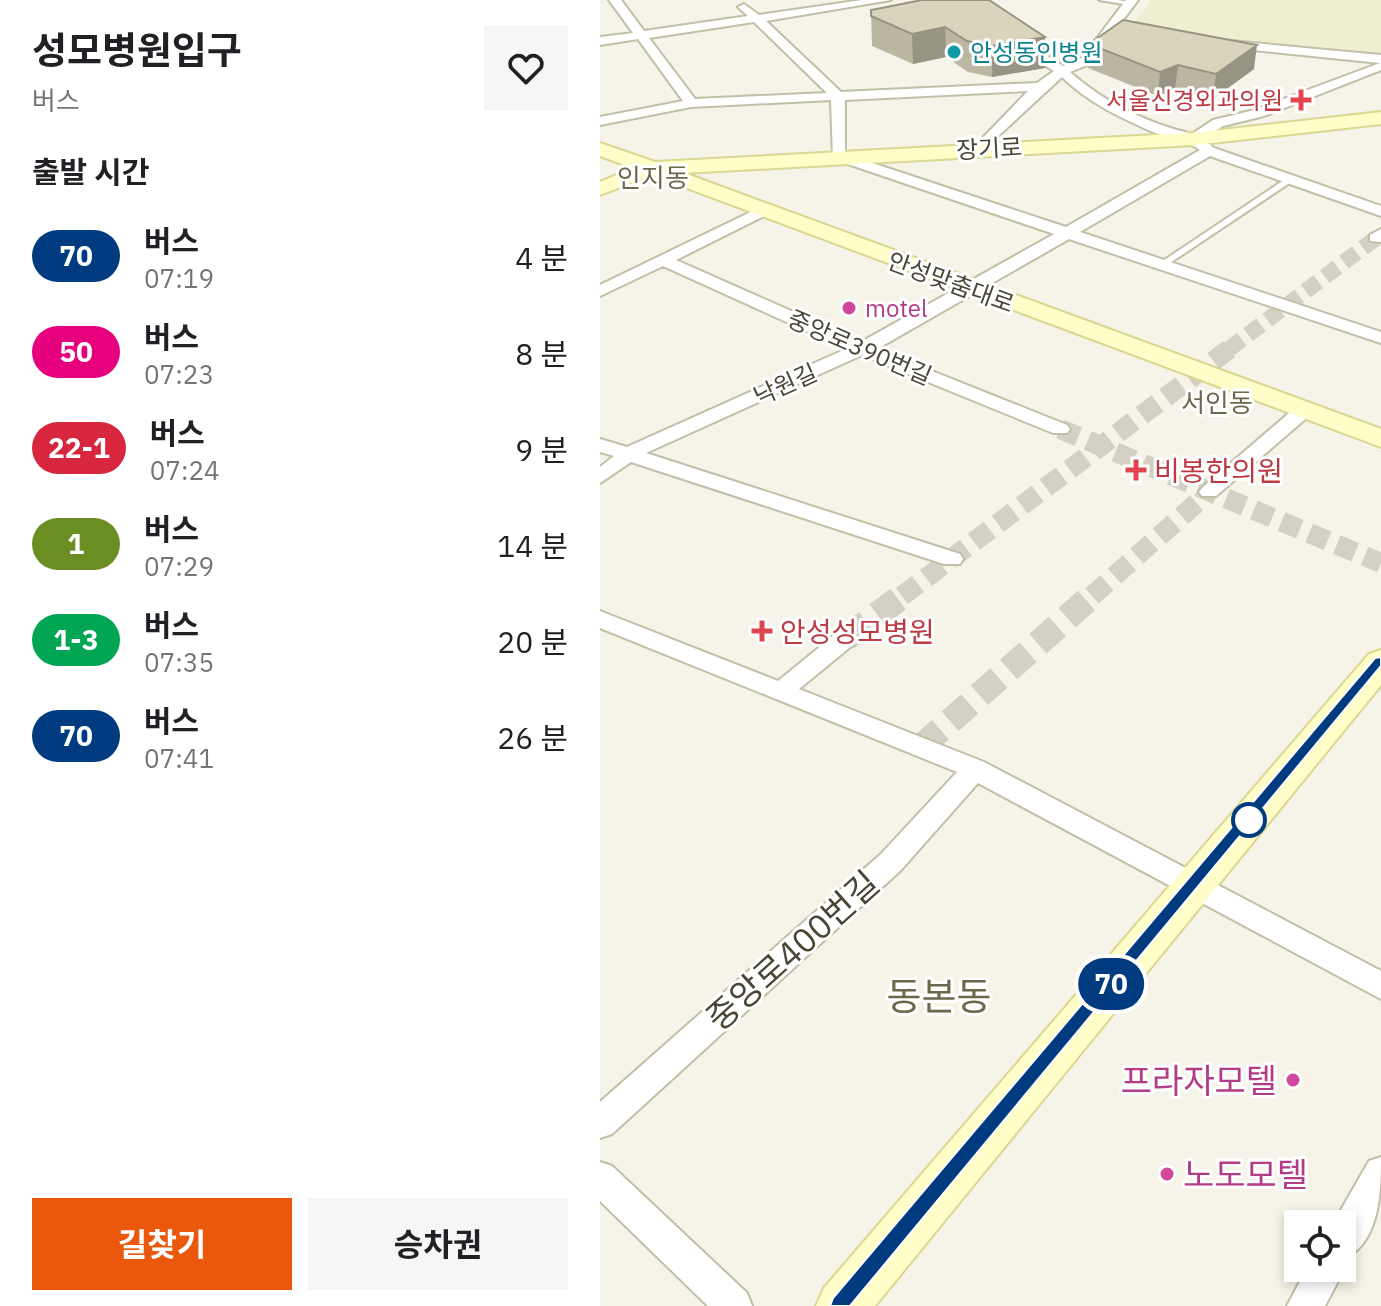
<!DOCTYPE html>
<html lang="ko">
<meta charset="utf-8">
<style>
body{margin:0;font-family:"IBM Plex Sans","Noto Sans KR",sans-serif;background:#f6f6f6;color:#202124;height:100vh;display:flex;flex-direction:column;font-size:30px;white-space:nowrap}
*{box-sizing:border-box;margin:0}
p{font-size:26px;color:#757577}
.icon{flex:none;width:44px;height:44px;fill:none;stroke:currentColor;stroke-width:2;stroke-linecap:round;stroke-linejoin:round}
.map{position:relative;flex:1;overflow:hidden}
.details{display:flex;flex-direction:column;background:#fff;width:600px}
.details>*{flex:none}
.badge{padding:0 16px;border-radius:26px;font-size:28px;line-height:52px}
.buttons{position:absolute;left:684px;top:1210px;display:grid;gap:16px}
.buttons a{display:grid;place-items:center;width:72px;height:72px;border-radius:0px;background:#fff;box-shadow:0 4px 12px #0003;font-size:40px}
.map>.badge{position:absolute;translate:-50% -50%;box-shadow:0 0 0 4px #fff}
h2{padding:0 32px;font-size:30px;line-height:72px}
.round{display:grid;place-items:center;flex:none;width:84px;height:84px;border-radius:0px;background:#f6f6f6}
.head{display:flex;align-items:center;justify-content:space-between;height:136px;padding:0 32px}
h1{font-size:38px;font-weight:700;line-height:60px}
.cta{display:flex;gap:16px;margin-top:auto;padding:16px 32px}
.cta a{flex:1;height:92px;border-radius:0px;background:#ea580c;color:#fff;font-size:32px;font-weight:700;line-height:92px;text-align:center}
.cta a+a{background:#f6f6f6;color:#202124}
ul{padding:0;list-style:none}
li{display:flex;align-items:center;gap:24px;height:96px;padding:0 32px}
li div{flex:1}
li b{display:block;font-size:30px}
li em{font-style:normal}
li .badge{min-width:88px;font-weight:700;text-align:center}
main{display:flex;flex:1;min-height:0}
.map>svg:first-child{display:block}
</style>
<main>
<section class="details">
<div class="head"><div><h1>성모병원입구</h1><p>버스</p></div><a class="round"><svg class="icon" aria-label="heart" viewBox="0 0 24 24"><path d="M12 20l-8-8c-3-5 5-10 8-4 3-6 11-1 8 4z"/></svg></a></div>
<h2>출발 시간</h2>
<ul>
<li><span class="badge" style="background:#003b80;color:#fff">70</span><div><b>버스</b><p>07:19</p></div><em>4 분</em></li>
<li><span class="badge" style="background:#e6007e;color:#fff">50</span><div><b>버스</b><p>07:23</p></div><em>8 분</em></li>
<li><span class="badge" style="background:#d7263d;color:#fff">22-1</span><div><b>버스</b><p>07:24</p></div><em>9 분</em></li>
<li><span class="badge" style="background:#6b8e23;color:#fff">1</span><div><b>버스</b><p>07:29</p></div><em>14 분</em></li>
<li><span class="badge" style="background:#00a651;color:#fff">1-3</span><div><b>버스</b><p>07:35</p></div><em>20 분</em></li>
<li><span class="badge" style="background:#003b80;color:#fff">70</span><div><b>버스</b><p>07:41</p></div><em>26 분</em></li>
</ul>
<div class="cta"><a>길찾기</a><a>승차권</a></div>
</section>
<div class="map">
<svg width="781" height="1306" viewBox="0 0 781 1306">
<rect width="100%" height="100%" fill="#f6f4e8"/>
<path fill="#f0eed0" d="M552 0H781V55L542 32 530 27Z"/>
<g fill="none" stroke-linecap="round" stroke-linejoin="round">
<path stroke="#d4d1c4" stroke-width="16" stroke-dasharray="16 8" stroke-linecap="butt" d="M629 349 776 238"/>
<path stroke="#d4d1c4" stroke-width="20" stroke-dasharray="20 10" stroke-linecap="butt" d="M460 429 781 563
M302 596 632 347
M492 596 609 492"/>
<path stroke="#d4d1c4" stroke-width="26" stroke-dasharray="26 13" stroke-linecap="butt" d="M246 638 305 594
M321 747 494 594"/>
<defs>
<path id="lane" d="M499 0H518L533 3 530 5Z
M687 178 694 180 564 267 557 265Z"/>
<path id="street" d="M9 0H21L44 31 148 16 138 7 144 4 159 15 262 0H291L166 21 241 92 437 83 454 71 414 46V40H422L463 66 482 58 526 0H538L490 64 470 72C505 103 547 123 592 134L613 120 654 110 780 63 624 47 620 46V40L781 55V70L664 116 623 126 603 139 614 148 781 206V216L610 156 480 232 781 332V343L469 239 277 349 467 425 470 429 467 433H453L262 355 46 453 360 554 363 559 360 564H344L31 462 0 483V467L14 456 0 452V439L27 447 246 349 63 266 0 296V285L163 206 171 211 168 214 76 260 261 342 454 234 233 159 231 100 91 107 0 125V117L83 101 38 39 0 45V37L33 33ZM154 22 227 93 95 99 49 38ZM462 77C489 103 519 117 553 132 570 139 585 139 600 150L466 227 245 154V100L428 91 376 145V151L381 152Z
M781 229V242L770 241V235Z
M703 405 710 407 713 411 710 415 616 496H602L599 492 602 488 696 407Z
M0 611 178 681 238 632H254L258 638 254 644 199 689 384 762 781 971V999L378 783 301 870 12 1134 0 1138V1102L281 854 357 772 0 628Z
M781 1157C781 1192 780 1244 742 1260V1224H733L769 1161Z
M0 1162 12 1166 147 1293 152 1306H108L0 1201Z
M742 1261 745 1268 725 1306H687L707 1268H742Z"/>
<path id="secondary" d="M781 112V124L594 145 84 173 781 429V447L52 175 0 195V182L33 168 0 156V143L55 162 594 133Z
M781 650V685L275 1306H216L224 1288 769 654Z"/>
</defs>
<use href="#lane" stroke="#c2bfa9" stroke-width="4"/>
<use href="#street" stroke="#c2bfa9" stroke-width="4"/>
<use href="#secondary" stroke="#dad792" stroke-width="4"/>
<use href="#lane" fill="#fff" fill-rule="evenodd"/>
<use href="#street" fill="#fff" fill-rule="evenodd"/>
<use href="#secondary" fill="#fffec8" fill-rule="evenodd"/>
</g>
<path fill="#bbb6a1" d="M271 10 445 37V68L392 77 368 72 346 57 313 64 272 46Z
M489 44 654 69 613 99 575 89 558 96 488 68Z"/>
<path fill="#989483" d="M345 27 346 57 313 64 312 34Z
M445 37V68L392 77V46Z
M657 45 654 69 613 99 616 74Z
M578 65 575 89 558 96 560 72Z"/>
<path fill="#d9d4bb" stroke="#989483" stroke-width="2" d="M322 0H389L445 37 392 46 367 41 345 27 312 34 271 16V10Z
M523 20 657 45 616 74 578 65 560 72 489 44Z"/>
<path fill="#003b80" stroke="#fff" stroke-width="2" d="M781 657V666L250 1306H230L233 1298 775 658Z"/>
<circle fill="#0f9aa8" stroke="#fff" stroke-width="3" cx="354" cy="52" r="8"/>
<g fill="#e0444e" stroke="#fff" stroke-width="3">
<path d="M697 88h8v8h8v8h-8v8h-8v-8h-8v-8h8z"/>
<path d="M532 458h8v8h8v8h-8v8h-8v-8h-8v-8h8z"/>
<path d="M158 619h8v8h8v8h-8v8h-8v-8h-8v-8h8z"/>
</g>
<g fill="#d1479c" stroke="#fff" stroke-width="3">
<circle cx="249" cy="308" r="8"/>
<circle cx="693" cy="1080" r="8"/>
<circle cx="567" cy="1174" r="8"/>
</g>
<circle fill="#fff" stroke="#003b80" stroke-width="4" cx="649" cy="820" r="16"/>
<g text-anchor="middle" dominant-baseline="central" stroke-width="6" stroke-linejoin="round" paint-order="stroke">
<g font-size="24" fill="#0d838f" stroke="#fff" text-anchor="start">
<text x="370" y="52">안성동인병원</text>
</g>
<g font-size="24" fill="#be3a42" stroke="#fff" text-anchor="end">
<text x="683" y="100">서울신경외과의원</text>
</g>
<g font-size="24" fill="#4a4635" stroke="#fff">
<text transform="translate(389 148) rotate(-3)">장기로</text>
<text transform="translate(351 282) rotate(20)">안성맞춤대로</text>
<text transform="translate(260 347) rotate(23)">중앙로390번길</text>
<text transform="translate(185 384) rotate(-24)">낙원길</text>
</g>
<g font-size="24" fill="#b23c85" stroke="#fff" text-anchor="start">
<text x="265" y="308">motel</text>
</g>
<g font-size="26" fill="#6e684b" stroke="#fff">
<text x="53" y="177">인지동</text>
<text x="617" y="402">서인동</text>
</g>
<g font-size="28" fill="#be3a42" stroke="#fff" text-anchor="start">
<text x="554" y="470">비봉한의원</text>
<text x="180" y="631">안성성모병원</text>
</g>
<g font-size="34" fill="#4a4635" stroke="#fff">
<text transform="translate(192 950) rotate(-42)">중앙로400번길</text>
</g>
<g font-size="34" fill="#b23c85" stroke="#fff" text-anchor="end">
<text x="677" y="1080">프라자모텔</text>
<text x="583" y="1174" text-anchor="start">노도모텔</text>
</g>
<g font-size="38" fill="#6e684b" stroke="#fff">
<text x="339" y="995">동본동</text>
</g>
</g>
</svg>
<div class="buttons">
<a><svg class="icon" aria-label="locate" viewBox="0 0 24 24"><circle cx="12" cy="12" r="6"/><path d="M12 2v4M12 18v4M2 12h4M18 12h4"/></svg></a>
</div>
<b class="badge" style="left:511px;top:984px;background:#003b80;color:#fff">70</b>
</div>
</main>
